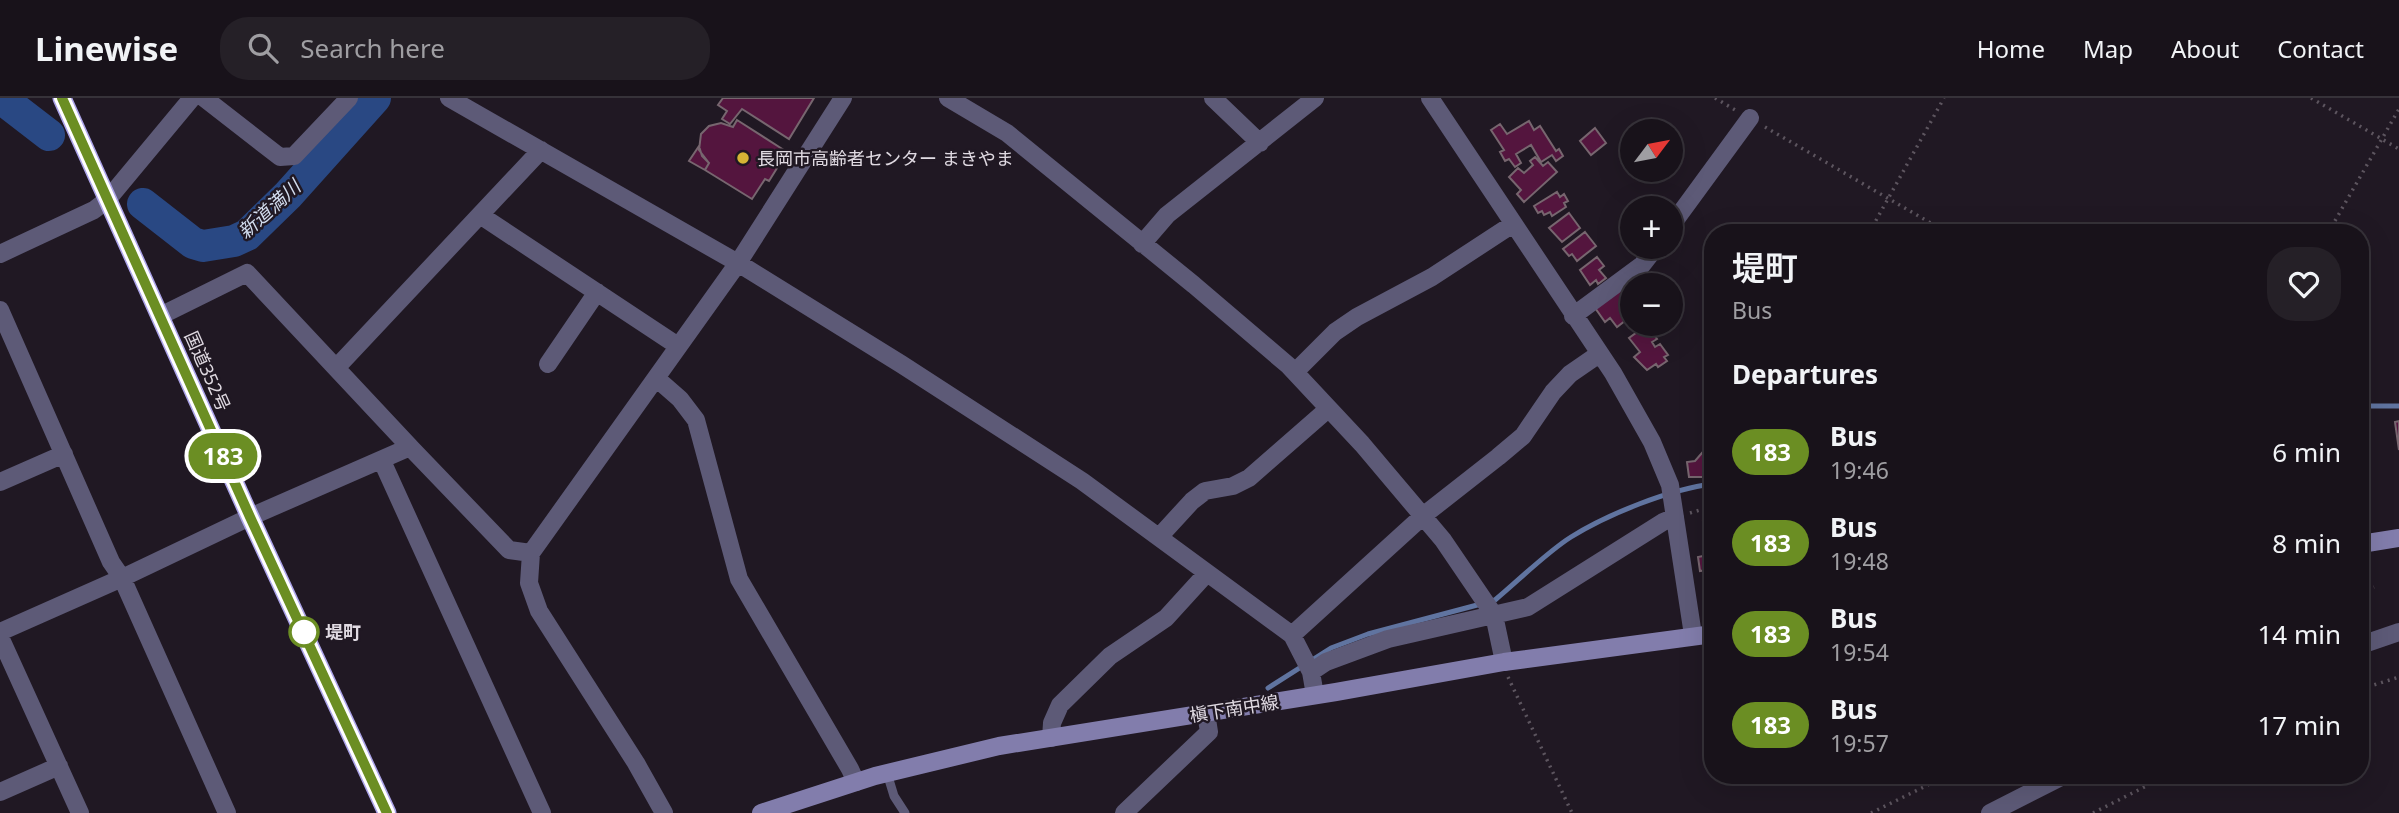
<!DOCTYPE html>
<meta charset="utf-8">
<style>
body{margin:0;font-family:"Noto Sans","Noto Sans JP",sans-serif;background:#252027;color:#f1f3f6;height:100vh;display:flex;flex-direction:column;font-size:26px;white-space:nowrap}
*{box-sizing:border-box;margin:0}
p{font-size:23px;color:#9f9ea2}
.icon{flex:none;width:38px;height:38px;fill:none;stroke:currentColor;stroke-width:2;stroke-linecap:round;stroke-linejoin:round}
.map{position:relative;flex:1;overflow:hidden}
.details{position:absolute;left:1704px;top:126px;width:665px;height:560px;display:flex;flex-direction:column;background:#18121a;border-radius:28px;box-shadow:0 7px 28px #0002,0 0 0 2px #363239}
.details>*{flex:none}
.badge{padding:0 14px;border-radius:23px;font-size:24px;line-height:46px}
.needle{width:46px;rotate:58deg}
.fabs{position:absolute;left:1620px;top:21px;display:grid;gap:14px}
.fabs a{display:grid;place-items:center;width:63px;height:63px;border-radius:50%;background:#18121a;box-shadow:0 7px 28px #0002,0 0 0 2px #363239;font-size:35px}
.map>.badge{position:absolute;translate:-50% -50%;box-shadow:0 0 0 4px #fff}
h2{padding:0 28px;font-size:26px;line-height:63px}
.round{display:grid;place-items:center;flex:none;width:74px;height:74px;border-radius:28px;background:#252027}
.headline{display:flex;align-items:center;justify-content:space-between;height:119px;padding:0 28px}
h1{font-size:33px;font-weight:600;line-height:52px}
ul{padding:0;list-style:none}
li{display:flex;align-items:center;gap:21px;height:91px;padding:0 28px}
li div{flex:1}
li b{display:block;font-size:26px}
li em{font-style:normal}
li .badge{min-width:77px;font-weight:700;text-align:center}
header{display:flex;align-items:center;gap:42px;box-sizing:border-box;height:98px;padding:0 35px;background:#18121a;border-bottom:2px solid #363239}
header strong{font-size:33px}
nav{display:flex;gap:38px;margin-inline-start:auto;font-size:24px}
.search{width:490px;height:63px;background:#252027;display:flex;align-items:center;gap:18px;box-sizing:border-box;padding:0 24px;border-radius:28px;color:#9f9ea2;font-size:26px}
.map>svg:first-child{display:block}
</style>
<header>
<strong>Linewise</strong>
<div class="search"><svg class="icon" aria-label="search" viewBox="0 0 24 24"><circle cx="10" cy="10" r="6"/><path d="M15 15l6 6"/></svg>Search here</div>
<nav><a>Home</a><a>Map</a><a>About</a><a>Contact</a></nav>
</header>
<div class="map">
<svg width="2399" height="715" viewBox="0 0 2399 715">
<rect width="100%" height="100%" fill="#201823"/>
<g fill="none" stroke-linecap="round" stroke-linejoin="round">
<path stroke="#6074a0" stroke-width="5" d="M2361 308H2399
M1490 503 1495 502C1518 483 1547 454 1571 439 1608 416 1670 391 1713 386
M1268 590 1331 550 1368 536 1481 506"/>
<path stroke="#294883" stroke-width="32" d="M1 0 49 37
M143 106 193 145 203 148 234 143 247 137 288 97 375 0"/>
</g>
<path fill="#54153e" stroke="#77666f" stroke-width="2" d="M723 0H814L789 41 742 11 730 26 722 21 727 13 718 7Z
M737 22 787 54 769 83 765 81 752 101 705 72 709 65 699 52 701 36 709 28 721 25 733 29Z
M1529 23 1534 32 1540 28 1556 53 1559 51 1563 58 1556 63 1552 57 1541 64 1531 47 1516 56 1521 65 1515 69 1509 61 1505 63 1500 54 1504 52 1491 32 1500 26 1507 36Z
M1595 30 1606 45 1591 57 1580 43Z
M699 48 702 58 709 65 705 72 689 63Z
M1535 59 1543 68 1548 64 1557 74 1524 104 1517 96 1521 92 1509 79 1518 70 1524 75 1533 67 1530 63Z
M1557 94 1560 99 1564 96 1568 103 1564 105 1566 109 1552 118 1550 114 1544 117 1542 113 1538 115 1534 108Z
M1569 115 1580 130 1562 144 1549 130Z
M1585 134 1596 148 1577 163 1572 156 1569 158 1563 151Z
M1597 159 1604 168 1599 172 1606 180 1598 186 1596 182 1590 187 1580 172Z
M1641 177 1649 187 1633 188 1630 185Z
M1621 187 1633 203V215L1629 217 1630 219 1617 229 1610 220 1605 224 1593 207Z
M1647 227 1657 241 1652 244 1655 249 1660 246 1668 257 1664 259 1667 263 1658 269 1656 266 1647 272 1634 259 1640 254 1629 240Z
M2399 323V352L2395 324Z
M1708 348 1713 353V379H1689L1687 364 1695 363Z
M1713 421V446H1711L1710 434 1704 435 1703 423Z
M1713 456V475V471L1700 473 1698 459Z
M1713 477V495L1707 496 1704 478Z"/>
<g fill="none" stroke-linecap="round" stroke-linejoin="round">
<path stroke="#5d555f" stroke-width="3.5" stroke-dasharray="2 5" stroke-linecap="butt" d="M1715 0 1737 13
M2311 0 2399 51
M1765 29 1948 135
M1869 135 1944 0
M2328 135 2399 11
M1690 415 1713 408
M2361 495 2374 489
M1508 579 1572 715
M2361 591 2399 579
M1871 715 1948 677
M2093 715 2168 677"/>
<path stroke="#5d5a77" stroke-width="9" d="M887 675 894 698 905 715"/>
<path stroke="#5d5a77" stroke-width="18" d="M204 0 280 59 294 58 349 0
M449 0 738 165 901 266 1082 383 1292 537 1311 574 1315 597
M948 0 1007 35 1194 187 1289 268 1362 346 1443 442 1494 517 1504 564
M1213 0 1260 45
M1430 0 1613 275 1652 344 1670 387 1693 537
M480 117 678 248
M1671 128 1750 20
M1142 146 1167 117 1315 0
M0 156 94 112 108 101 192 0
M0 212 111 464 122 480 227 715
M160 218 247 175 410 349
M1573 218 1642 167 1656 149
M548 266 597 194
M336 270 541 52
M1295 274 1335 234 1357 219 1432 179 1513 126
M656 280 680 301 696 322 739 481 850 671 856 684
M382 363 542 715
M0 384 64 356
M1159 439 1192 403 1205 393 1233 388 1249 380 1328 311
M0 534 122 480 250 419 410 349 509 452 531 455
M1292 537 1424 417 1498 359 1523 338 1553 294 1570 276 1599 256
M0 539 80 715
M2361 547 2399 534
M1311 574 1326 564 1388 541 1528 509 1663 424 1675 419
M1051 640 1052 625 1060 607 1110 558 1166 520 1207 475
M0 694 59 668
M664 715 636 665 539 513 529 485 531 455 738 165 843 0
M1124 715 1209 634 1206 615
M1990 715 2065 677"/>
<path stroke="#827dac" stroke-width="18" d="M2361 446 2399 440
M761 715 875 678 999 648 1336 594 1504 564 1713 536"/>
<path stroke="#aca4e9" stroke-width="19" d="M62 0 250 419 387 715"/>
</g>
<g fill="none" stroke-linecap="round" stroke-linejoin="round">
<defs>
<path id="line" d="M62 0 250 419 387 715"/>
</defs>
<use href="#line" stroke="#fff" stroke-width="16"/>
<use href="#line" stroke="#6b8e23" stroke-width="10"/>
</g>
<circle fill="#d5b535" stroke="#201823" stroke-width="2.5" cx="743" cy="60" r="7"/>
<circle fill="#fff" stroke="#6b8e23" stroke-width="3.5" cx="304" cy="534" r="14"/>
<g text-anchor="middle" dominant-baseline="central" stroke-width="5" stroke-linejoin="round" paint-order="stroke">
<g font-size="18" fill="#e0dae2" stroke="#201823" text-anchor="start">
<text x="757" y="60">長岡市高齢者センター まきやま</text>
</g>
<g font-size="18" fill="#e0dae2" stroke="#201823">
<text transform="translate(208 273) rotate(66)">国道352号</text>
<text transform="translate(1234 610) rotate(-9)">槇下南中線</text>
</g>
<g font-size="18" font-weight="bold" fill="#e0dae2" stroke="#201823" text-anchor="start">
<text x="325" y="534">堤町</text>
</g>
<g font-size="19" font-style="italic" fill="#d2dcee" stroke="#201823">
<text transform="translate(269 111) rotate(-42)">新道満川</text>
</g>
</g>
</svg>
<div class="fabs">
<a><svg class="needle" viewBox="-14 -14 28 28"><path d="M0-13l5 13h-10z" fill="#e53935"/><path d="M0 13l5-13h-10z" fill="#9f9ea2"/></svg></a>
<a>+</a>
<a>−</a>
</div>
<b class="badge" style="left:223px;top:358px;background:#6b8e23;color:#fff">183</b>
<section class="details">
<div class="headline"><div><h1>堤町</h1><p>Bus</p></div><a class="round"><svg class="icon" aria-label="heart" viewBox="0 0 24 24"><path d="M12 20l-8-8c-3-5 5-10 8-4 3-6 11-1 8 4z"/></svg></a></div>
<h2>Departures</h2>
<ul>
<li><span class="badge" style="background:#6b8e23;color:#fff">183</span><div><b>Bus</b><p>19:46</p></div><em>6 min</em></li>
<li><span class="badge" style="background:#6b8e23;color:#fff">183</span><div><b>Bus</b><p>19:48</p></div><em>8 min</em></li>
<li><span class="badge" style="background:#6b8e23;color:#fff">183</span><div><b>Bus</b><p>19:54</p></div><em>14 min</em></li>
<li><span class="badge" style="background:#6b8e23;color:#fff">183</span><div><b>Bus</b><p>19:57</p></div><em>17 min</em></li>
</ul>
</section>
</div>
